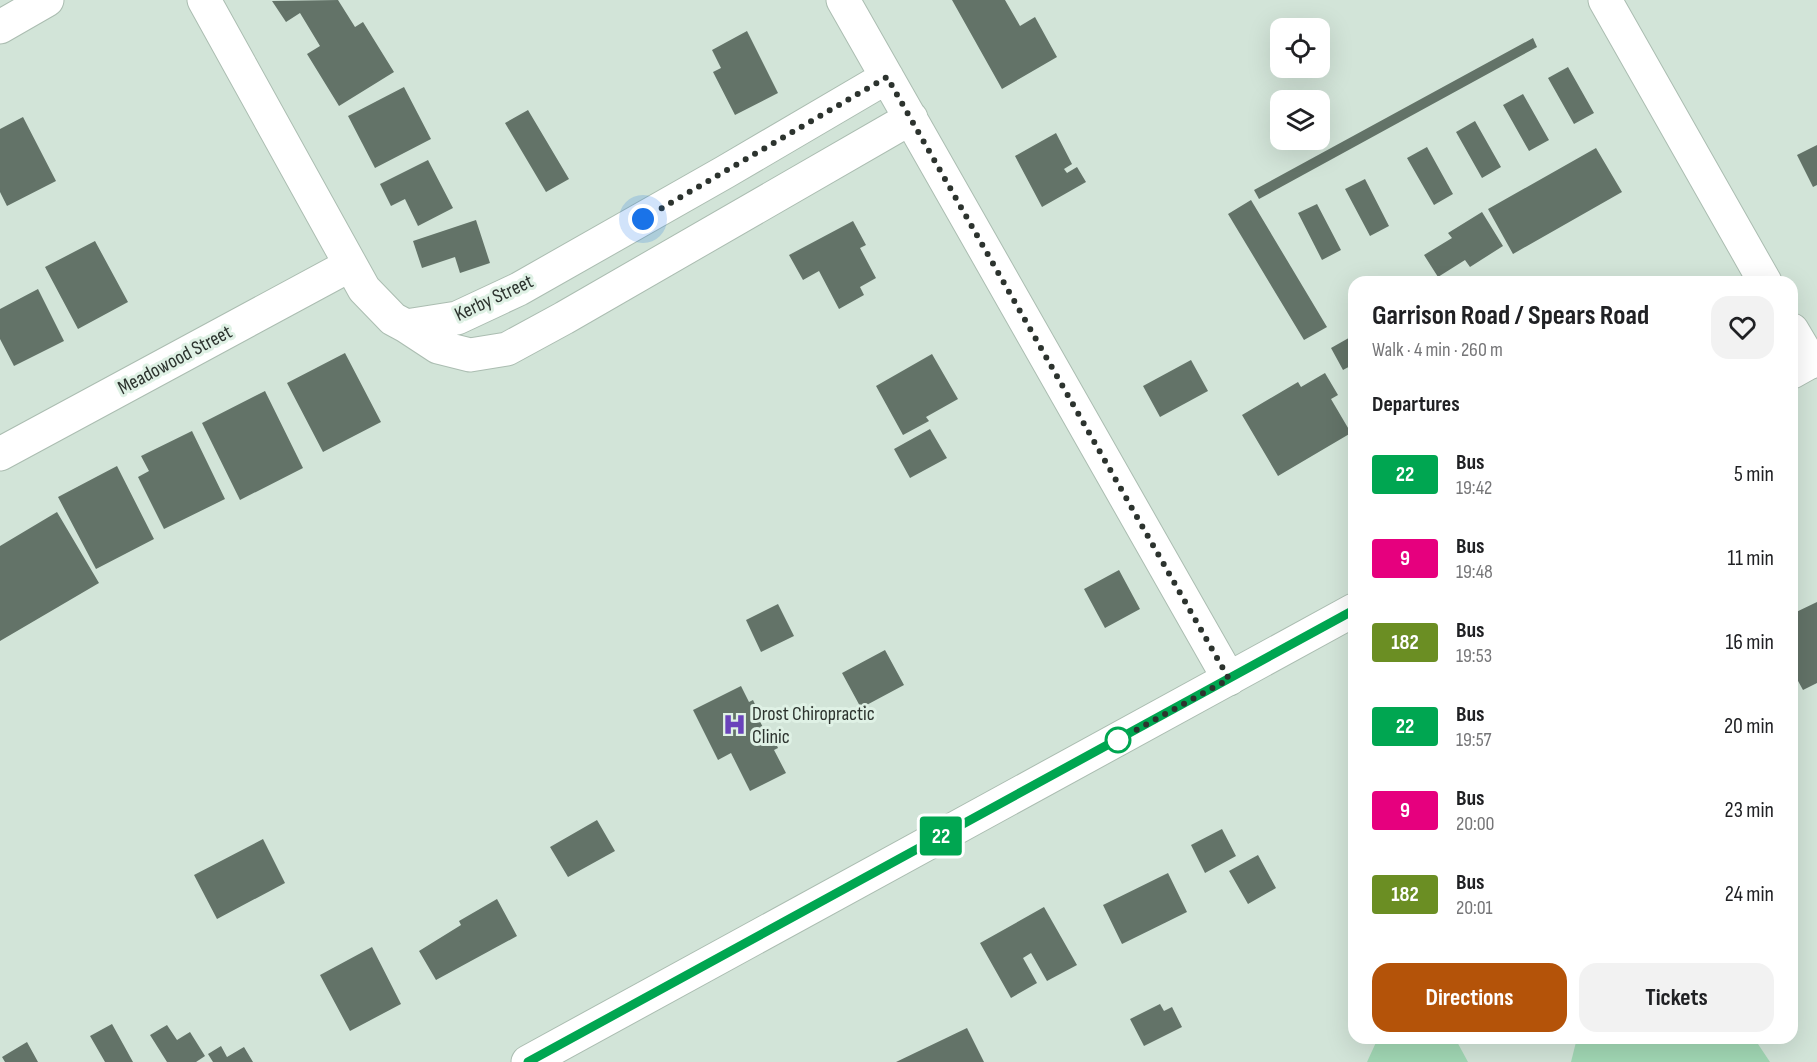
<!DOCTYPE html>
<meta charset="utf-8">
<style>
body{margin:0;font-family:"Sofia Sans Condensed",sans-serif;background:#f2f2f2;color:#202124;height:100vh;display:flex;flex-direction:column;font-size:22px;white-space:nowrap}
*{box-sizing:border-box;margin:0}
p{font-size:20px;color:#757577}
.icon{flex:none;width:33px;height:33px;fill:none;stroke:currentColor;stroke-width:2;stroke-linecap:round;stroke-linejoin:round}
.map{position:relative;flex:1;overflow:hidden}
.sheet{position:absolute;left:1348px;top:276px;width:450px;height:768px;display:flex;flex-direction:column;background:#fff;border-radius:18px;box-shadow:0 6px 24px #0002}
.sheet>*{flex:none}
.badge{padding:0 12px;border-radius:4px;font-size:21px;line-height:39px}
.controls{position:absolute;left:1270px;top:18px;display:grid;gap:12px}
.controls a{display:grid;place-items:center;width:60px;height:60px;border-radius:12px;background:#fff;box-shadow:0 6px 24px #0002;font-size:30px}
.you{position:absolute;width:30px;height:30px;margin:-15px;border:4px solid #fff;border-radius:50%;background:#1a73e8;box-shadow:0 0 0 9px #1a73e833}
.map>.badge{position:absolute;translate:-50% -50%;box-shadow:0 0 0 3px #fff}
h2{padding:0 24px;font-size:22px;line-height:54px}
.round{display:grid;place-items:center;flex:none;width:63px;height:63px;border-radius:18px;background:#f2f2f2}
.overview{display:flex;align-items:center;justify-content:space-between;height:102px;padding:0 24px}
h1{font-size:28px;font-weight:700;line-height:45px}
.primary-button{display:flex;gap:12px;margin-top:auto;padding:12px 24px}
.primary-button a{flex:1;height:69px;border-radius:18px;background:#b45309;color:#fff;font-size:24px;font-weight:700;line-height:69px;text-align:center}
.primary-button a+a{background:#f2f2f2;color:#202124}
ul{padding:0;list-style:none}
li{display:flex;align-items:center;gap:18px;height:84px;padding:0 24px}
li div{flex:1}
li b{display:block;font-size:22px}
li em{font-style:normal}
li .badge{min-width:66px;font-weight:700;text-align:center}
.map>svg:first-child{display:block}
</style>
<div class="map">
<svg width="1817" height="1062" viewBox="0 0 1817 1062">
<rect width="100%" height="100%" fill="#d2e4d8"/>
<path fill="#a1d7b4" d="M1378 1038H1455L1468 1062H1367Z
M1577 1038H1754L1770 1062H1571Z"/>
<path fill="#637368" d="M338 0 355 27 363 22 394 72 339 106 307 54 320 46 300 13 286 22 272 1Z
M952 0H1005L1020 26 1035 17 1057 57 1002 89Z
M747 31 778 93 735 115 713 72 721 68 712 50Z
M1533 38 1537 47 1259 199 1254 190Z
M1568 67 1594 113 1574 124 1548 78Z
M404 87 431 139 375 168 348 116Z
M1523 94 1549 140 1529 151 1503 105Z
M528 110 569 179 546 192 505 123Z
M23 117 56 181 7 206 0 192V129Z
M1475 121 1501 167 1482 178 1456 132Z
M1056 133 1072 164 1064 169 1067 173 1077 167 1086 182 1042 207 1015 156Z
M1817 145V185L1813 187 1797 155Z
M1427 147 1453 194 1434 205 1407 158Z
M1596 148 1622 192 1513 254 1488 209Z
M428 160 453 208 418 226 405 199 391 206 380 184Z
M1365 179 1389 226 1370 236 1345 189Z
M1251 200 1327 327 1304 340 1228 214Z
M1317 204 1341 250 1322 260 1298 213Z
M1482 212 1503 246 1470 267 1465 260 1438 277 1424 255 1452 238 1448 233Z
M476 220 490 263 460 273 455 257 422 268 413 241Z
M853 221 866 245 860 248 876 278 860 287 864 295 839 309 819 271 803 280 789 255Z
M95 241 128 302 78 329 45 267Z
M38 289 64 341 14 366 0 339V309Z
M1354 335V364L1343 370 1331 348Z
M345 353 381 422 323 452 287 383Z
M932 354 958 399 926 417 929 421 903 435 876 386Z
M1191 360 1208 391 1160 417 1143 386Z
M1325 373 1338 395 1331 399 1351 433 1278 476 1242 415 1298 382 1301 387Z
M265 391 303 468 240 500 202 423Z
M930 429 947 458 910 478 894 449Z
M192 431 225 499 164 529 138 477 149 471 141 456Z
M117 466 154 539 96 569 58 497Z
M57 512 99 583 0 641V546Z
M1119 570 1140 609 1105 628 1084 589Z
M1817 602V683L1803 690 1792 670V614Z
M778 604 794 636 761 652 746 620Z
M885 650 904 685 861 708 842 673Z
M741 686 749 702 753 700 759 713 756 714 766 733 770 731 778 748 774 750 786 773 750 791 731 753 718 760 693 710Z
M597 820 615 851 568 877 550 847Z
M1222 829 1236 856 1205 873 1191 845Z
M263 839 285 883 217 919 194 875Z
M1258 855 1276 888 1248 904 1229 871Z
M1168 873 1187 912 1122 944 1103 905Z
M497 899 517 936 436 980 419 951 461 925 459 921Z
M1044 907 1077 965 1047 981 1031 953 1023 958 1037 983 1011 998 980 943Z
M372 947 401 1004 350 1031 320 975Z
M1160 1004 1164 1011 1172 1007 1182 1027 1144 1046 1130 1019Z
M112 1024 133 1062H105L90 1036Z
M167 1025 177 1040 190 1032 205 1056 196 1062H167L150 1035Z
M967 1028 984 1062H896Z
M27 1042 38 1062H5L2 1057Z
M221 1046 227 1057 244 1047 253 1062H213L208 1054Z"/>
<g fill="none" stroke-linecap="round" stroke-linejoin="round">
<defs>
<path id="street" d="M204 0 364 289 393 319 406 326
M843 0 1229 679
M1605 0 1765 282
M0 27 47 0
M887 77 725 172 519 289 457 318 406 326 438 347 470 355 507 349 564 318 911 118
M1792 330 1811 362
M0 454 350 265"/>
<path id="primary" d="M1792 372 1817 358
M528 1062 1354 610"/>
</defs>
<use href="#street" stroke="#abbdb1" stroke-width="35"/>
<use href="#primary" stroke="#abbdb1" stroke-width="35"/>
<use href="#street" stroke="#fff" stroke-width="33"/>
<use href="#primary" stroke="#fff" stroke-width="33"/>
</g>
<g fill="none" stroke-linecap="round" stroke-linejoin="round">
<defs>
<path id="line" d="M528 1062 1354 610"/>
</defs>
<use href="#line" stroke="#fff" stroke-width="14"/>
<use href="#line" stroke="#00a651" stroke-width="9"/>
<path stroke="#2c332e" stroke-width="6" stroke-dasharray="0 10.8" d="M643 219 887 77 1229 679 1118 740"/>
</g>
<defs>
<symbol id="hospital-bare" viewBox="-9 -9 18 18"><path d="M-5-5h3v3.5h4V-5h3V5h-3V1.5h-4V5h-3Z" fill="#6a43bb" stroke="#dff1e5" stroke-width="2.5" paint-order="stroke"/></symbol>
</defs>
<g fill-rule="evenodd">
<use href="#hospital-bare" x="718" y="708" width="33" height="33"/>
</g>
<circle fill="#fff" stroke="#00a651" stroke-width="3" cx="1118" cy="740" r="12"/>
<g text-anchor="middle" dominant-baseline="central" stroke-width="6" stroke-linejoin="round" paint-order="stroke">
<g font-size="20" fill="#2c332e" stroke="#dff1e5">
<text transform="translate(494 298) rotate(-25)">Kerby Street</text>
<text transform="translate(175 360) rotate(-28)">Meadowood Street</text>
</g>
<g font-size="20" fill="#2c332e" stroke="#dff1e5" text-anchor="start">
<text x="752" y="714">Drost Chiropractic<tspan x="752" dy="23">Clinic</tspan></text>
</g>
</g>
</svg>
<div class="controls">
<a><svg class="icon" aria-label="locate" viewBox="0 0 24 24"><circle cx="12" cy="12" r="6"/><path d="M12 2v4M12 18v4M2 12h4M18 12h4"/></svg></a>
<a><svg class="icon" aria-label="layers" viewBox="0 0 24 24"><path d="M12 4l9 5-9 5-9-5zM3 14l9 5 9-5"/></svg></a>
</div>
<div class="you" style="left:643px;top:219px"></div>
<b class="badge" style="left:941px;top:836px;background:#00a651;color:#fff">22</b>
<section class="sheet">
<div class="overview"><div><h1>Garrison Road / Spears Road</h1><p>Walk · 4 min · 260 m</p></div><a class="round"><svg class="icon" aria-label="heart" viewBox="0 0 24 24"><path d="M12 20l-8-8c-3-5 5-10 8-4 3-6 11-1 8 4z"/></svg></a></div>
<h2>Departures</h2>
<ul>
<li><span class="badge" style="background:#00a651;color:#fff">22</span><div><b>Bus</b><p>19:42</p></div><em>5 min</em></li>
<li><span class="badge" style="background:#e6007e;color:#fff">9</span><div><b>Bus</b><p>19:48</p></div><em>11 min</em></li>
<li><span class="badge" style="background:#6b8e23;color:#fff">182</span><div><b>Bus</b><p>19:53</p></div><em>16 min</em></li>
<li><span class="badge" style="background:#00a651;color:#fff">22</span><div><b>Bus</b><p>19:57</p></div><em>20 min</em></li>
<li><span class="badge" style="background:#e6007e;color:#fff">9</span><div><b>Bus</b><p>20:00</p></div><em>23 min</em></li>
<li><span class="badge" style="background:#6b8e23;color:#fff">182</span><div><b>Bus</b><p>20:01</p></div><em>24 min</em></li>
</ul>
<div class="primary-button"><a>Directions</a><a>Tickets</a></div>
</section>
</div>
